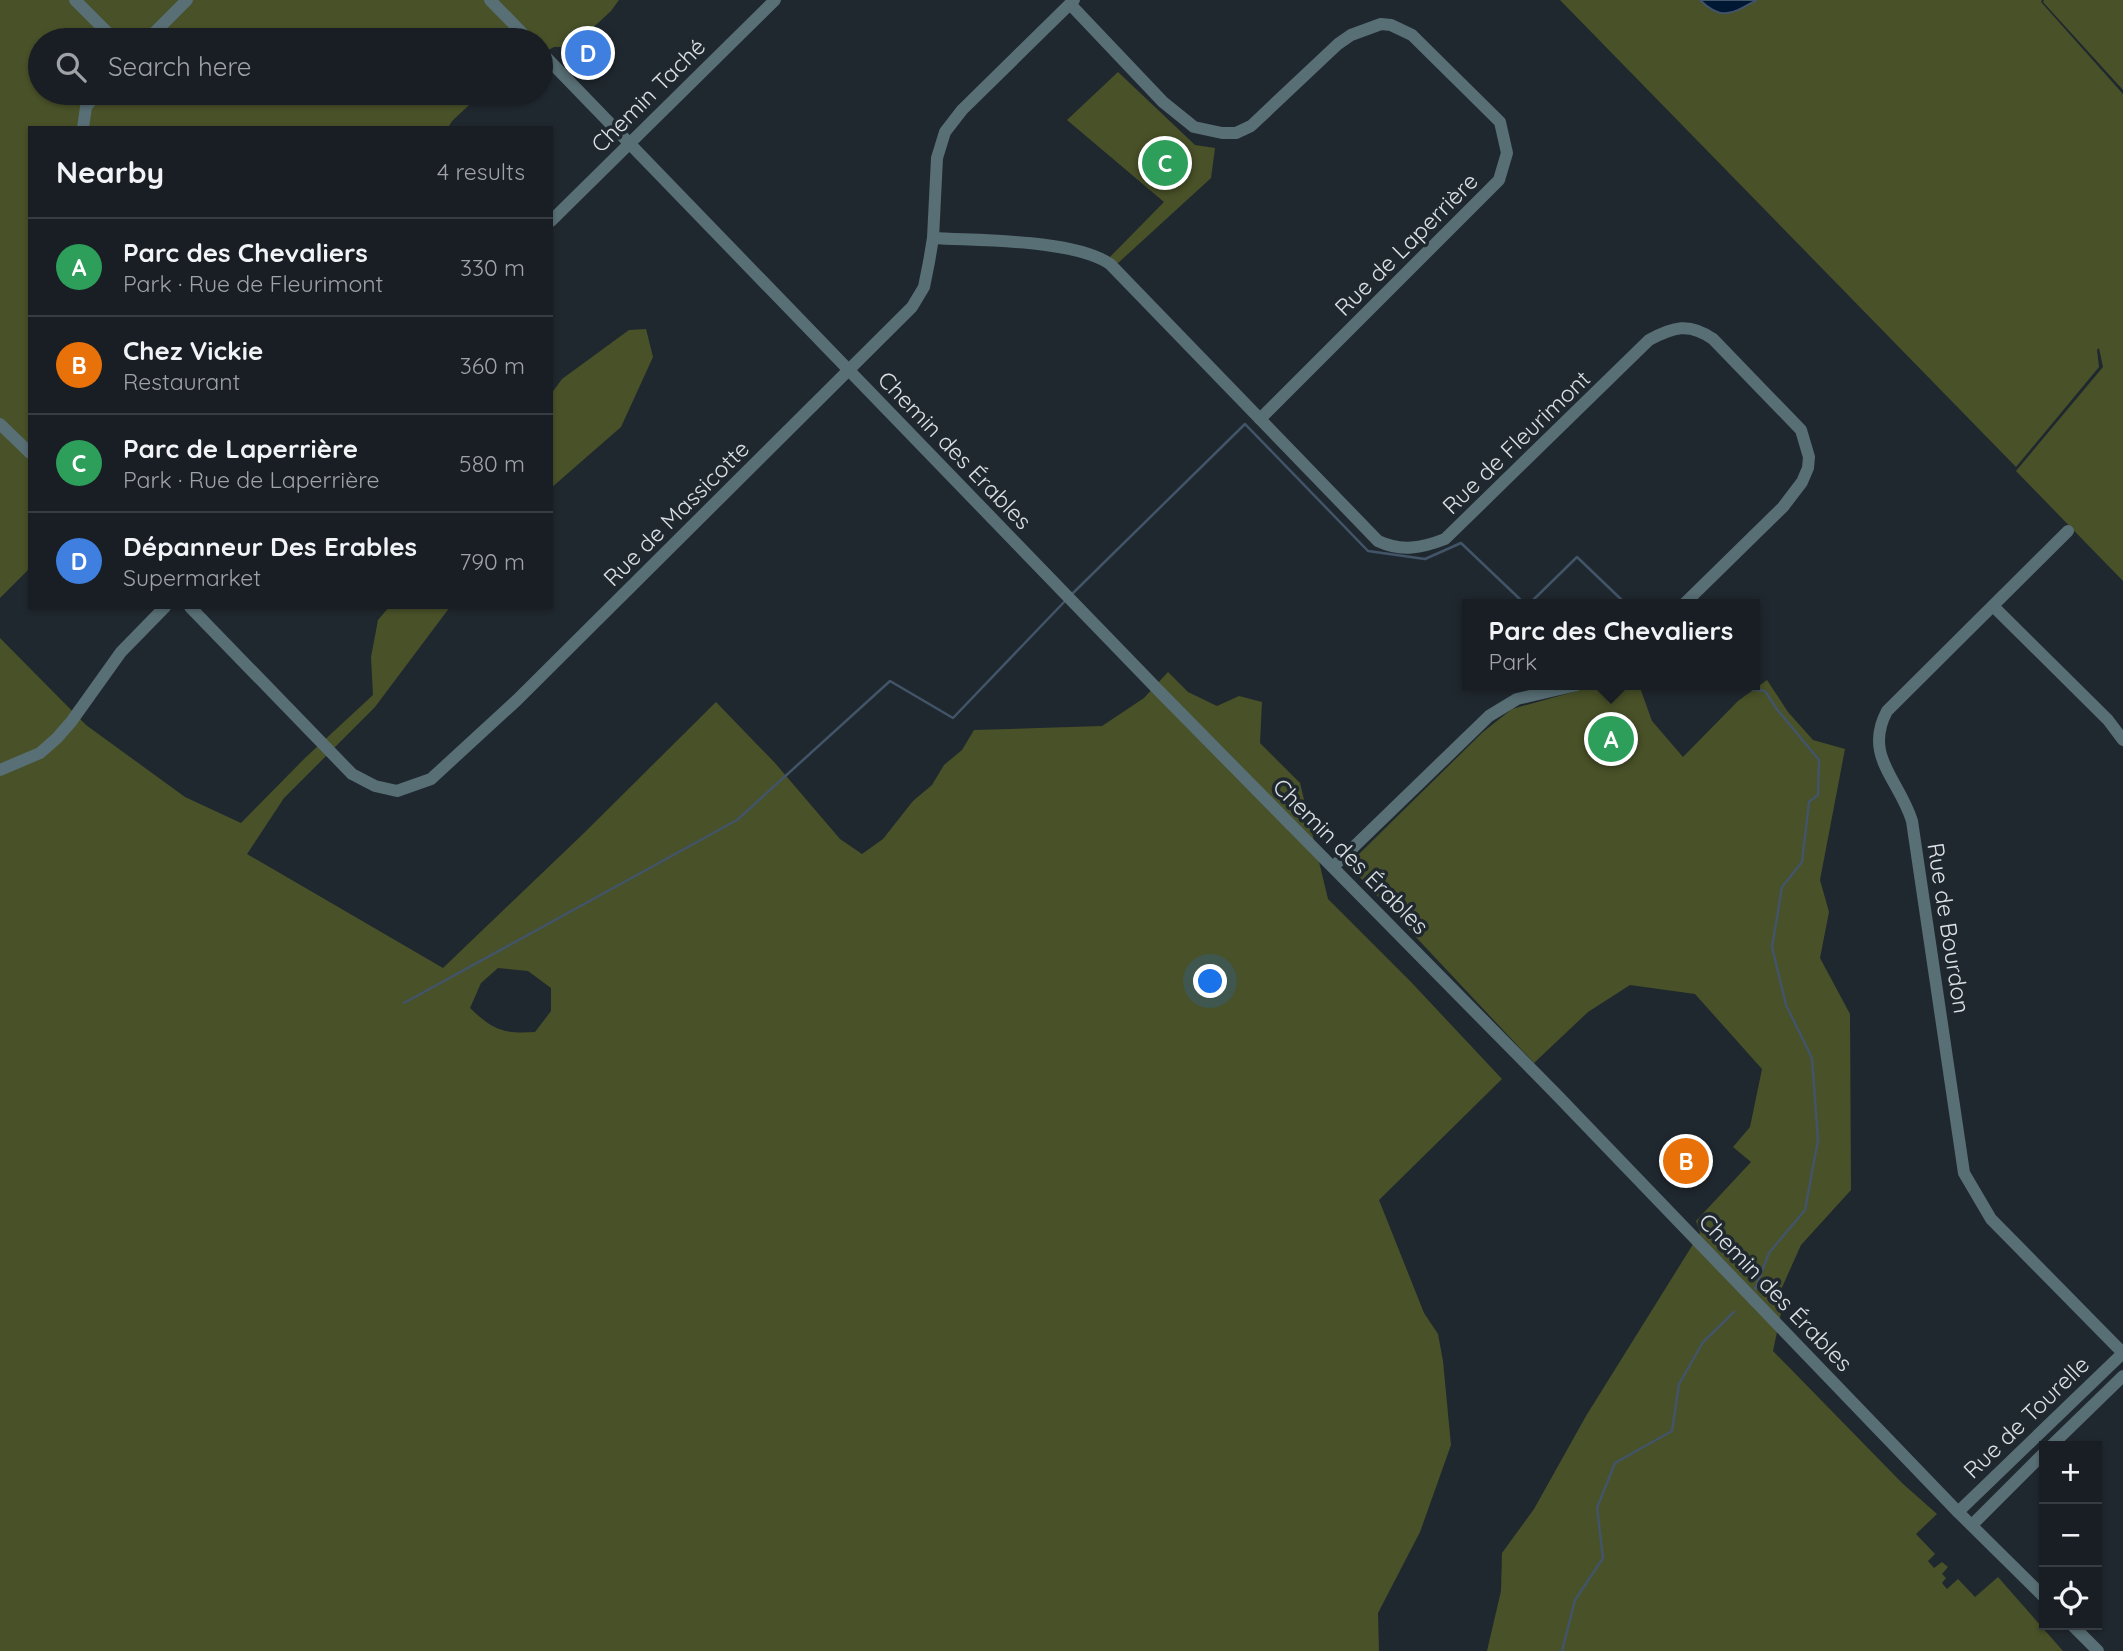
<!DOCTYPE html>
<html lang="en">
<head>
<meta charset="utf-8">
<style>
	:root { --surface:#181e23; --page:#21272b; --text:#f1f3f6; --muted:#9fa2a6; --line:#363c41; --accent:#db2777 }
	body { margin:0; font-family:Quicksand,sans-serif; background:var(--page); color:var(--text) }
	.controls { position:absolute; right:21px; bottom:21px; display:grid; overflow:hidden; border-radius:0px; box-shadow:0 2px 5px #0004 }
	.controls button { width:63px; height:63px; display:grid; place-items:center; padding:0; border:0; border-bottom:2px solid var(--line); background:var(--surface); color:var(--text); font:35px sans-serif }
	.you { position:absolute; left:1211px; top:982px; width:24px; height:24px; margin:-18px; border:5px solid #fff; border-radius:50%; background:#1a73e8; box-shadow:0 0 0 10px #1a73e833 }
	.badge { display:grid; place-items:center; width:46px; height:46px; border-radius:50%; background:var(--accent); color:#fff; font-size:23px; font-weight:700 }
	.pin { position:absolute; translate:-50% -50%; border:4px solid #fff; box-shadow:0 2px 7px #0006 }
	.popup { position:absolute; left:1462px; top:599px; width:298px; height:91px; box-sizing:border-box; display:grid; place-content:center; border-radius:0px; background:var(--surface); filter:drop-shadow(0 2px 5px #0005); font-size:23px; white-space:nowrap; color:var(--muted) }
	.popup b { font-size:26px; color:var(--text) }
	.popup::after { content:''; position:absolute; left:50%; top:100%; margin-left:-14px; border:14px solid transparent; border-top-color:var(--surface) }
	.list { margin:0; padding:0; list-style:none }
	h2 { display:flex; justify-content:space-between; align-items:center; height:91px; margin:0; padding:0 28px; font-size:30px }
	h2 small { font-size:23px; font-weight:400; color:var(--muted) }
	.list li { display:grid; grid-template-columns:46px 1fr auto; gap:21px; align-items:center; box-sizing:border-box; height:98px; padding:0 28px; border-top:2px solid var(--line) }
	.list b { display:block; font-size:26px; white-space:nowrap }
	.list p { margin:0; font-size:23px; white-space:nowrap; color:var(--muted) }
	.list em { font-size:23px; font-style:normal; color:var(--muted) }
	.icon { flex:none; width:38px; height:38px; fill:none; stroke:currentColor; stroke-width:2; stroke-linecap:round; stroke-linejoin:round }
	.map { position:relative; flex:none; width:2123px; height:1651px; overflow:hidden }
	.search { position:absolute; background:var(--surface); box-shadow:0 2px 5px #0004; left:28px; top:28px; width:525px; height:77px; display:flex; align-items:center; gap:18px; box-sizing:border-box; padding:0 24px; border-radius:38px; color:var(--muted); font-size:26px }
	.panel { position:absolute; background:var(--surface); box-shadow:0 2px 5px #0004; left:28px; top:126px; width:525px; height:483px; border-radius:0px }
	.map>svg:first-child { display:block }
</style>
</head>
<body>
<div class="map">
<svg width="2123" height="1651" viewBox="0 0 2123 1651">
	<rect width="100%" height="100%" fill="#20282f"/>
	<g fill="#495128" fill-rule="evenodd">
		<polygon points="0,0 619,0 611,11 572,47 554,47 541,54 541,40 40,40 40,93 482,93 452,121 448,128 30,128 30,568 0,598"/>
		<polygon points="1560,0 2042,0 2041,2 2123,94 2123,581 2016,471 2103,367 2099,348 2097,350 2099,367 2016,467"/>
		<polygon points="2044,0 2123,0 2123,90 2043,2"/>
		<polygon points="1118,72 1195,145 1215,148 1211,178 1117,264 1110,257 1164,202 1067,120"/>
		<polygon points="646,329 653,357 621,427 551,488 551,394 562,379 629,330"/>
		<path d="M389 607H450L375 707 284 798 247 854 443 968 583 834 716 702 775 763 840 839 862 854 883 839 913 801 932 785 944 765 962 750 974 730 1102 726 1144 698 1168 672 1188 692 1217 706 1239 696 1262 702 1260 743 1300 783 1328 899 1411 982 1502 1079 1379 1200 1424 1313 1438 1334 1443 1361 1451 1445 1420 1532 1378 1613 1379 1651H0V638L86 725 185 797 241 823 305 758 373 695 371 657 378 620ZM498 968 528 971 551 988V1011L535 1032C503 1034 493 1030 470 1008L481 983Z"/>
		<polygon points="1767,680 1788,712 1813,740 1845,749 1820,880 1829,912 1820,958 1850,1014 1851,1190 1801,1245 1779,1294 1781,1313 1773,1351 1902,1483 1937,1514 1916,1534 1935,1554 1928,1561 1934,1568 1942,1562 1948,1567 1942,1574 1946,1578 1942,1583 1947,1589 1958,1579 1975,1597 1998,1577 2063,1651 1487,1651 1501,1591 1502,1553 1534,1509 1586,1416 1700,1233 1696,1221 1751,1162 1733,1147 1750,1127 1762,1069 1695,994 1630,985 1588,1012 1534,1063 1353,870 1359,854 1483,732 1512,709 1598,685 1639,685 1652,721 1683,757 1738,701"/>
	</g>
	<path fill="#001833" stroke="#425468" stroke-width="2" d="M1700 0H1757C1733 13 1722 22 1700 0Z"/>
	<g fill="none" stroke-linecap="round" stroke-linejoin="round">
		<g stroke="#425468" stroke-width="2.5">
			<polyline points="1071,595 1245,424 1368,551 1425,559 1461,543 1525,604"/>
			<polyline points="1529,604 1577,557 1626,604"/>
			<polyline points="1724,685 1765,691 1776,708 1819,760 1818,795 1809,802 1802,862 1782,887 1772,947 1786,1005 1812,1058 1818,1140 1805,1210 1769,1253 1755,1289"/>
			<polyline points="404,1003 737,820 890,681 953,718 1066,600"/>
			<polyline points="1562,1651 1575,1600 1603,1558 1597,1508 1615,1463 1672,1431 1679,1384 1703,1342 1734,1312"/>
		</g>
		<g stroke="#586f75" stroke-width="12">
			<polyline points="75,0 115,40"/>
			<polyline points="490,0 529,40"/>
			<polyline points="1070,4 1163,102 1194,127 1222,133 1236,133 1251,126 1338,44 1351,35 1381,24 1391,25 1412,35 1500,122 1507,153 1499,180 1260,419"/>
			<polyline points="147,40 187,0"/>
			<polyline points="541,52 1163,695 1555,1093 1958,1512 2044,1597"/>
			<polyline points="83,128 86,107 97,93"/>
			<polyline points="551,221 775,0"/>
			<path d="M933 238C980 241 1073 239 1110 264L1378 541C1401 552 1422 548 1445 539L1649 340C1673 327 1689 322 1713 339L1801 430 1809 457 1808 468 1802 482 1783 507 1684 604"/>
			<polyline points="0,424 30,453"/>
			<path d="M2068 531 1887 711C1863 756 1899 779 1912 821L1964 1173 1991 1219 2123 1353"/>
			<polyline points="1993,606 2108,720 2123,740"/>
			<polyline points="190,607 352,774 375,786 397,791 431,779 517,700 912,307 924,287 929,262 933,238 937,158 945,132 962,110 1074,0"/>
			<polyline points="0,770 40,753 57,738 71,722 121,652 165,607"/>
			<polyline points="1333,867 1489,716 1517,699 1577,685"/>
			<polyline points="2051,1446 2123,1376"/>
			<polyline points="1958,1512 2123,1353"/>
			<polyline points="1972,1525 2044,1453"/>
			<polyline points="2072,1625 2098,1651"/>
		</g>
	</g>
	<g text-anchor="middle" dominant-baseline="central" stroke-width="7" stroke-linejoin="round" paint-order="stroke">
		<g font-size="23" fill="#dbe0e4" stroke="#20282f">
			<text transform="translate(648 95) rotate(-45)">Chemin Taché</text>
			<text transform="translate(1406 244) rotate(-45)">Rue de Laperrière</text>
			<text transform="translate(1516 442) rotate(-44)">Rue de Fleurimont</text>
			<text transform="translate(955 450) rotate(46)">Chemin des Érables</text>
			<text transform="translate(676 513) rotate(-45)">Rue de Massicotte</text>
			<text transform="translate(1351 856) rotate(45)">Chemin des Érables</text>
			<text transform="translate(1949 928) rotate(81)">Rue de Bourdon</text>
			<text transform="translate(1776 1292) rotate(46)">Chemin des Érables</text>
			<text transform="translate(2026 1417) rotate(-44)">Rue de Tourelle</text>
		</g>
	</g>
</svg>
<div class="controls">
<button>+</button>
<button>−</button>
<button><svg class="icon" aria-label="locate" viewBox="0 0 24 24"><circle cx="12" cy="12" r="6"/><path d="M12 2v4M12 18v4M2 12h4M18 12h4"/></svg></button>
</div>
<div class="you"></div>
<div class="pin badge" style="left:1611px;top:739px;background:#2e9e5b">A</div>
<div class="popup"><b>Parc des Chevaliers</b>Park</div>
<div class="pin badge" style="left:1686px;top:1161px;background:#e8710a">B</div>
<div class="pin badge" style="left:1165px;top:163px;background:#2e9e5b">C</div>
<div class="pin badge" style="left:588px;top:53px;background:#3f7fe0">D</div>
<div class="search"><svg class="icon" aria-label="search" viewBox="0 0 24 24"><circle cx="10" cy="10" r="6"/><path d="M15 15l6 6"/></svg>Search here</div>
<section class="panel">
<h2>Nearby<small>4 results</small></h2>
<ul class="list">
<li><span class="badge" style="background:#2e9e5b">A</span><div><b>Parc des Chevaliers</b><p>Park · Rue de Fleurimont</p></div><em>330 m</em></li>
<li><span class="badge" style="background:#e8710a">B</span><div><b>Chez Vickie</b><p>Restaurant</p></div><em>360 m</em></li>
<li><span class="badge" style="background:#2e9e5b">C</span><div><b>Parc de Laperrière</b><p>Park · Rue de Laperrière</p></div><em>580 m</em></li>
<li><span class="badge" style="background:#3f7fe0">D</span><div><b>Dépanneur Des Erables</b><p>Supermarket</p></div><em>790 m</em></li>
</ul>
</section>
</div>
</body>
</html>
